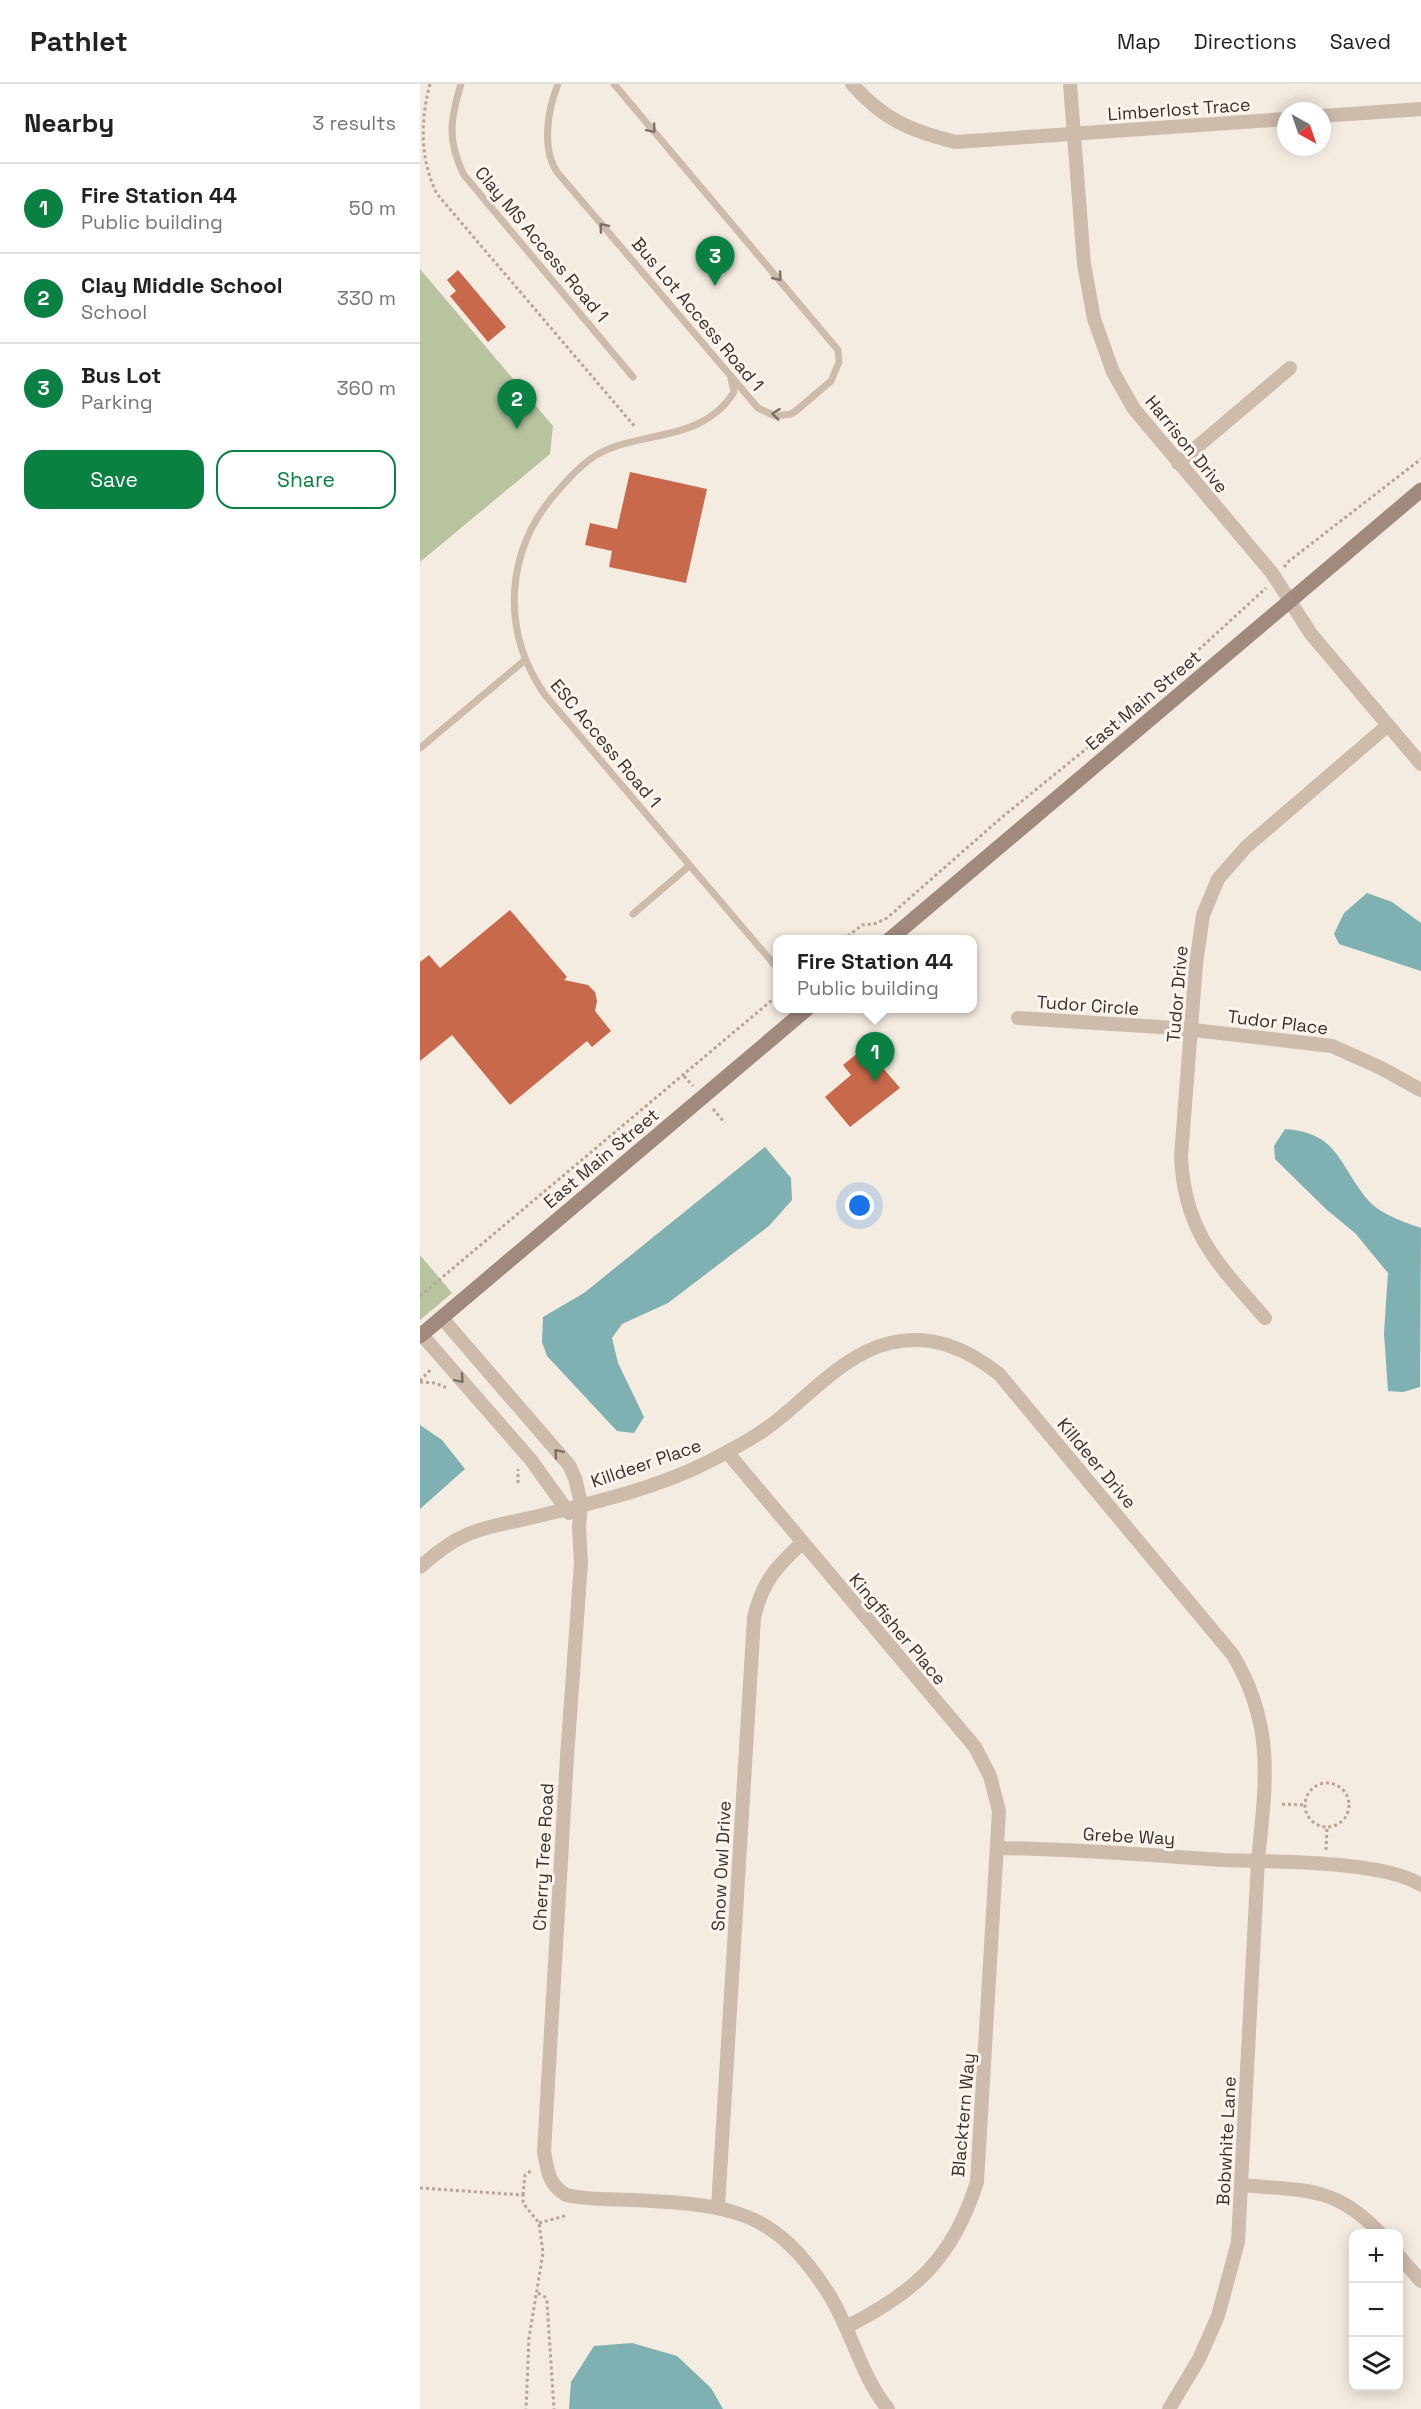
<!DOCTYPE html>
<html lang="en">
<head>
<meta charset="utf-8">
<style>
	:root { --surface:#fff; --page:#f6f6f6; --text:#202124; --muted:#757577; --line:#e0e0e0; --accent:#0b8043 }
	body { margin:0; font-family:"Space Grotesk",sans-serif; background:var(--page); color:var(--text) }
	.controls { position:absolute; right:18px; bottom:18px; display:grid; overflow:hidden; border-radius:12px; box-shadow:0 3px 15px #0003 }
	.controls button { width:54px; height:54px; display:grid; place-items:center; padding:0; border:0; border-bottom:2px solid var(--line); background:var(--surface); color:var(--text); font:30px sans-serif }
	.compass { position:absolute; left:857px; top:18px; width:54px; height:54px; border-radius:50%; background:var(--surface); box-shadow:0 3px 15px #0003; rotate:140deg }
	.you { position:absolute; left:440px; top:1122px; width:21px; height:21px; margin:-15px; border:4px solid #fff; border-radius:50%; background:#1a73e8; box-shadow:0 0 0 9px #1a73e833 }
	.badge { display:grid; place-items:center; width:39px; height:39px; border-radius:50%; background:var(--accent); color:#fff; font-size:20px; font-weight:700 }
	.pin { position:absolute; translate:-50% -50px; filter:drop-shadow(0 2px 3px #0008) }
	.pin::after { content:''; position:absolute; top:32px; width:21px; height:18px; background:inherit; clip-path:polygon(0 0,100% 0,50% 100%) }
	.popup { position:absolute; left:353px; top:851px; width:204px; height:78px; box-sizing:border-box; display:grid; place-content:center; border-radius:12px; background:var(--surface); filter:drop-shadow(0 2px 4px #0005); font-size:20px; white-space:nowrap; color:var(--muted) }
	.popup b { font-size:22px; color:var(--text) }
	.popup::after { content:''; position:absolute; left:50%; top:100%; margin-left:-12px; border:12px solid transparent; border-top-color:var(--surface) }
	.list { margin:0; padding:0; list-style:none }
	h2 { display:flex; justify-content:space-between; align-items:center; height:78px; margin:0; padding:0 24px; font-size:26px }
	h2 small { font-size:20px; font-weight:400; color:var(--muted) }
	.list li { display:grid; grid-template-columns:39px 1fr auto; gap:18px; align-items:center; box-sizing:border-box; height:90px; padding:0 24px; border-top:2px solid var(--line) }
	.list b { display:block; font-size:22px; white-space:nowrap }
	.list p { margin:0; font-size:20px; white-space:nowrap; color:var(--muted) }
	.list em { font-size:20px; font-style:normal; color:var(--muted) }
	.actions { display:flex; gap:12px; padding:18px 24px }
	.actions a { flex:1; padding:14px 0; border:2px solid var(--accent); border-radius:18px; text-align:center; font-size:21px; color:var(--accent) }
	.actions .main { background:var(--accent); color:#fff }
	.icon { flex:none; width:33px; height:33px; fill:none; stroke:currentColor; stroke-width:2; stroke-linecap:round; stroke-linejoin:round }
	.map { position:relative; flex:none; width:1001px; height:2325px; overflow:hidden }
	header { display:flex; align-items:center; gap:36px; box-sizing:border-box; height:84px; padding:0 30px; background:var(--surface); border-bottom:2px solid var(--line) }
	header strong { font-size:28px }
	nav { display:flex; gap:33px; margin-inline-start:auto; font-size:21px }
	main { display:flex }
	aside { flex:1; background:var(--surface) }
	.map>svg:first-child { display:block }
</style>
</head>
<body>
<header>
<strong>Pathlet</strong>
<nav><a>Map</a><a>Directions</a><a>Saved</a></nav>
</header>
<main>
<aside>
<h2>Nearby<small>3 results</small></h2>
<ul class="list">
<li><span class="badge">1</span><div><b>Fire Station 44</b><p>Public building</p></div><em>50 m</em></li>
<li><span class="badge">2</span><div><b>Clay Middle School</b><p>School</p></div><em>330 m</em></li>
<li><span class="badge">3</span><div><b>Bus Lot</b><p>Parking</p></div><em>360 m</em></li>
</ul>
<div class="actions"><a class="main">Save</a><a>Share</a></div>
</aside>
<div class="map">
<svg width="1001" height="2325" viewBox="0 0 1001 2325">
	<rect width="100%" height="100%" fill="#f4ebe1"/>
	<g fill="#b8c4a0">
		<polygon points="0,185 133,342 130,370 0,478"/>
		<polygon points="0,1171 32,1209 0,1236"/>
	</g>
	<g fill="#7fb0b2">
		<polygon points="947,809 972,818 1001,839 1001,887 919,860 914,850 924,829"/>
		<path d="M865 1045C919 1049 918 1080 948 1116 960 1130 984 1138 1001 1144L1000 1303 983 1308 968 1307 964 1249 968 1189 935 1149 907 1126 855 1075 854 1062Z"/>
		<polygon points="345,1063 371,1094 372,1116 349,1142 248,1219 202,1240 192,1254 198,1279 224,1333 214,1349 197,1347 127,1272 122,1258 123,1233 164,1209"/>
		<polygon points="0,1341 22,1356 45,1385 0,1425"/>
		<polygon points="212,2259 257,2272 291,2304 303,2325 149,2325 151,2298 174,2262"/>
	</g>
	<g fill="#c8694b">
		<polygon points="38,186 86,243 68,258 30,212 36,207 27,196"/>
		<polygon points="210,388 287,405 266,499 189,483 192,467 165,461 170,439 197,445"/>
		<polygon points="90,826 147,893 144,896 168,901 175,908 177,917 175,927 191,947 172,963 167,957 90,1021 32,951 0,977 0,878 9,871 20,884"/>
		<polygon points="445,963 480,1004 430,1043 405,1013 431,991 423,981"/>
	</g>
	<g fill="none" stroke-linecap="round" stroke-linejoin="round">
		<g stroke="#b9a596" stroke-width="3" stroke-dasharray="3 3" stroke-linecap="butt">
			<path d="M10 0C0 37 0 76 17 110L216 344"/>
			<polyline points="864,483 869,477 1001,375"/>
			<polyline points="423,856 442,841 454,840 467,834 581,734 703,635 846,504"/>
			<polyline points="264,992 273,1002"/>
			<polyline points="293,1025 305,1039"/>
			<polyline points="0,1212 358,911"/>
			<polyline points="0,1297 11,1285"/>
			<polyline points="0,1298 15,1299 27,1304"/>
			<polyline points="98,1399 98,1385"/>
			<circle cx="907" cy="1721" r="22"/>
			<polyline points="862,1720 885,1721"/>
			<polyline points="906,1766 907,1744"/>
			<polyline points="0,2104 103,2111 103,2119 119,2139 123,2169 109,2254 106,2325"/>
			<polyline points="103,2111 105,2091 112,2086"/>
			<polyline points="119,2139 148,2131"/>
			<polyline points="118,2209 125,2213 127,2218 134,2325"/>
		</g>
		<g stroke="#cdbbac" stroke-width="7">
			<path d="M41 0C30 36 27 57 44 91L213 293"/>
			<path d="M138 0C128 25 121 64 137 88L338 324 355 332 371 330 377 326 411 297 419 278 418 266 194 0"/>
			<path d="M311 295 314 308C283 358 225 346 180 369 165 377 153 390 142 402 86 461 78 543 125 611L358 885"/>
			<polyline points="0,664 105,576"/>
			<polyline points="213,830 269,782"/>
		</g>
		<g stroke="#cdbbac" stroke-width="14">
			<path d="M432 0C463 35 490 47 536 58L866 35"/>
			<polyline points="650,0 664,180 674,235 693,288 714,325 852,489 891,550 1001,680"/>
			<polyline points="902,32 1001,25"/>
			<polyline points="758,379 870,284"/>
			<polyline points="598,934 756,944 912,962 961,984 1001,1006"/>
			<path d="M22 1234 149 1381 155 1394 161 1419 159 1443 161 1479 147 1673 124 2068C128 2087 128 2100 146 2111 168 2116 191 2115 214 2116 310 2121 355 2124 410 2212 432 2248 441 2292 468 2325"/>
			<path d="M845 1234C798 1180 764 1148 761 1072L776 880 783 831 798 795 826 763 967 642"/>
			<polyline points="2,1251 111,1376 149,1429"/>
			<path d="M307 1368 555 1663 570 1692 579 1727 557 2098C533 2174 496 2208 426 2243"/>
			<path d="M0 1483C43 1444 62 1445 114 1433 172 1419 235 1405 288 1378 308 1368 329 1357 347 1344 386 1316 422 1270 470 1259 512 1249 547 1265 579 1290L813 1571C855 1642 846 1698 838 1776L818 2158 798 2232 779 2275 749 2325"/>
			<path d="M578 1764C653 1765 728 1771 803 1776 851 1778 963 1776 1001 1801"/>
			<path d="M822 2101C884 2107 915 2101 961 2150"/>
			<path d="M298 2123 334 1534C342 1498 356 1483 382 1459"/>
			<polyline points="978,2171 1001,2197"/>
		</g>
		<g stroke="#a18a7d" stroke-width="15">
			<polyline points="469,856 1001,406"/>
			<polyline points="0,1252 388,924"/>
		</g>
	</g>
	<defs><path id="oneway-chevron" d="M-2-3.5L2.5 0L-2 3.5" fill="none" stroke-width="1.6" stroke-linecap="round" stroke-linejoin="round" transform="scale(1.5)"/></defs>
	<g stroke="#7d6f65">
		<use href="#oneway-chevron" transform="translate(232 45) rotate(50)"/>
		<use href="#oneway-chevron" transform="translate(183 143) rotate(-130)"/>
		<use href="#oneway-chevron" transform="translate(358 193) rotate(50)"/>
		<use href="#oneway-chevron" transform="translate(356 330) rotate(-173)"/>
		<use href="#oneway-chevron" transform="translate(40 1295) rotate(49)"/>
		<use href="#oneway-chevron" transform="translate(138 1369) rotate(-131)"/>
	</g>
	<g text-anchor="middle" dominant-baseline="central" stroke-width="6" stroke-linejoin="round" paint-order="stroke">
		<g font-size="18" fill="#3b302b" stroke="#fbf5ee">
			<text transform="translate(759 25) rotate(-4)">Limberlost Trace</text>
			<text transform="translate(122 160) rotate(50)">Clay MS Access Road 1</text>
			<text transform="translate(278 230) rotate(50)">Bus Lot Access Road 1</text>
			<text transform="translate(767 360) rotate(51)">Harrison Drive</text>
			<text transform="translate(723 616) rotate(-40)">East Main Street</text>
			<text transform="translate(186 659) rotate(50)">ESC Access Road 1</text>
			<text transform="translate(757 910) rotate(-85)">Tudor Drive</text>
			<text transform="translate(668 921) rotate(4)">Tudor Circle</text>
			<text transform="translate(858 938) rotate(7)">Tudor Place</text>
			<text transform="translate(181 1074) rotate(-40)">East Main Street</text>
			<text transform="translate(226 1379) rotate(-19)">Killdeer Place</text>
			<text transform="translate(677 1379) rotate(50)">Killdeer Drive</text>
			<text transform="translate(478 1545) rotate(50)">Kingfisher Place</text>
			<text transform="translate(709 1752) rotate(3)">Grebe Way</text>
			<text transform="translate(123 1773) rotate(-87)">Cherry Tree Road</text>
			<text transform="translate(301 1782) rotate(-87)">Snow Owl Drive</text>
			<text transform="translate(543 2031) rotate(-85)">Blacktern Way</text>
			<text transform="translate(806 2057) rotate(-87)">Bobwhite Lane</text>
		</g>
	</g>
</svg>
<div class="controls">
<button>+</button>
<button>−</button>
<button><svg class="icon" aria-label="layers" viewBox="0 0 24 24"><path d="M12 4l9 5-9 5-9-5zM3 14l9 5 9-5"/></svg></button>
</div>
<svg class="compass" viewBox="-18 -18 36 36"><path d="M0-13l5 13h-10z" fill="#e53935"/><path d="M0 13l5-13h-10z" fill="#757577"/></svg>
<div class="you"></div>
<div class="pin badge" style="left:455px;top:998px">1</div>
<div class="popup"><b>Fire Station 44</b>Public building</div>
<div class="pin badge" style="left:97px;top:345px">2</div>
<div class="pin badge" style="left:295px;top:202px">3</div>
</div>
</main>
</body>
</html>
